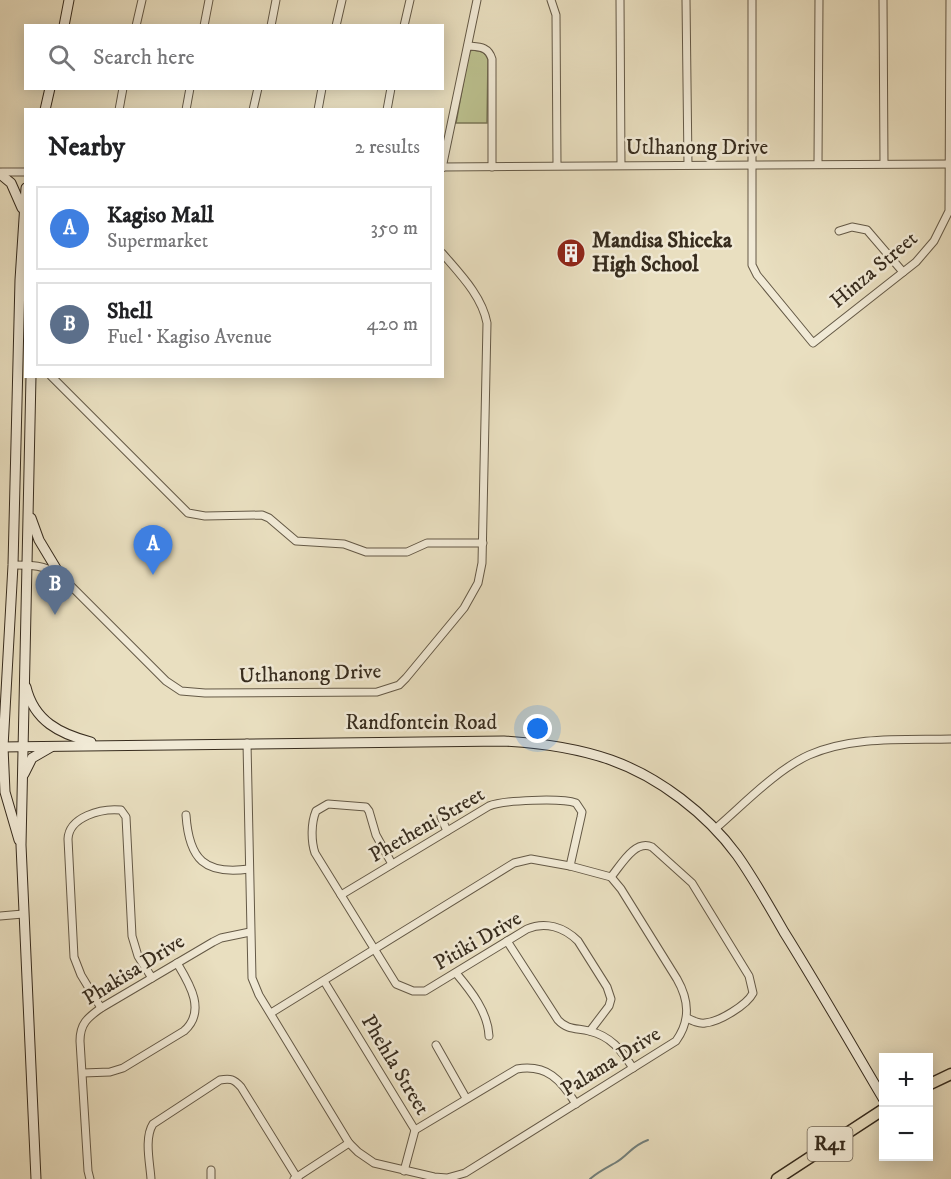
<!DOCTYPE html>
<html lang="en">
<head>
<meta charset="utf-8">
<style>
	:root { --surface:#fff; --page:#f6f6f6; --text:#202124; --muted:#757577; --line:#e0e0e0; --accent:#8f2418 }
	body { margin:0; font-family:"IM FELL DW Pica",serif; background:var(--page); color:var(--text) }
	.controls { position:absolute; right:18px; bottom:18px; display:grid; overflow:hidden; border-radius:0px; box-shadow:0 3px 15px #0003 }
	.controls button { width:54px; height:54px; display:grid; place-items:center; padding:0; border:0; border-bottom:2px solid var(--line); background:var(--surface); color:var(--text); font:30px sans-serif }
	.you { position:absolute; left:538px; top:729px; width:21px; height:21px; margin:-15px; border:4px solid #fff; border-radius:50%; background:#1a73e8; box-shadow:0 0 0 9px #1a73e833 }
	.badge { display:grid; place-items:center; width:39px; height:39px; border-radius:50%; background:var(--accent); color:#fff; font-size:20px; font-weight:700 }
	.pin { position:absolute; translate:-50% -50px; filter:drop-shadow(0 2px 3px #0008) }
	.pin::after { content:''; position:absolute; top:32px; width:21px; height:18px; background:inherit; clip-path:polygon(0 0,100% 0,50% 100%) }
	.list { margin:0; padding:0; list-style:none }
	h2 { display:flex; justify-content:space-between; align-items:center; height:78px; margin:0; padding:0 24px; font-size:26px }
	h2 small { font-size:20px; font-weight:400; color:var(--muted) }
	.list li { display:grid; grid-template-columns:39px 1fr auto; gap:18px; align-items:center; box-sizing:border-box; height:84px; margin:0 12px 12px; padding:0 12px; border:2px solid var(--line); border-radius:0px }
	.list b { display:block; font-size:22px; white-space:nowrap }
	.list p { margin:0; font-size:20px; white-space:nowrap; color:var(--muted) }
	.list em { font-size:20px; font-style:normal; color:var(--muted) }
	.icon { flex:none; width:33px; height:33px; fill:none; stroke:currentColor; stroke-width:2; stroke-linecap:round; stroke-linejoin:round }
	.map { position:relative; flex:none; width:951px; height:1179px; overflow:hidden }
	.search { position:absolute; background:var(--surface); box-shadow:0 3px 15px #0003; left:24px; top:24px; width:420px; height:66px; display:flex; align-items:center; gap:15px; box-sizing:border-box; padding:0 21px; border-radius:0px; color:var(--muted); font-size:22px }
	.panel { position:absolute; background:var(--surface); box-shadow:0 3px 15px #0003; left:24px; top:108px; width:420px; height:270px; border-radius:0px }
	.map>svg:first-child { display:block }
</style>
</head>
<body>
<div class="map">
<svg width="951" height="1179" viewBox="0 0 951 1179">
	<rect width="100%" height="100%" fill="#e9dfc0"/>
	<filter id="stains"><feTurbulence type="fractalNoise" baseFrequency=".00333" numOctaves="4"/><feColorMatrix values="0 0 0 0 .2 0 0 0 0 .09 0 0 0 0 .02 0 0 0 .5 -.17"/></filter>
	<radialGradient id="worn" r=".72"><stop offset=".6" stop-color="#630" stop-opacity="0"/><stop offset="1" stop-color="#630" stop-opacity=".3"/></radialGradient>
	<path fill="#bbc08e" stroke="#797656" stroke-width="1.5" d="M473 50C481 51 485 51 488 60L487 123H456L469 51Z"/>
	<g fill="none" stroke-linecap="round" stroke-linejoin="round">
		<path stroke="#73817d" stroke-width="2" d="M590 1179C598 1172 606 1168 615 1163 629 1155 631 1146 648 1140"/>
		<g stroke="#645946" stroke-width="9">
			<g id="street">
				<polyline points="551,0 556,15 557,165"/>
				<polyline points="620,0 621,165"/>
				<polyline points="686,0 688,165"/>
				<polyline points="752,0 752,265 757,275 813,343 916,262 934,241 949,211 950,0"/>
				<polyline points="883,0 884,163"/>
				<polyline points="136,26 142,0"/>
				<polyline points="204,26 209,0"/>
				<polyline points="271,26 276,0"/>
				<polyline points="336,26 342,0"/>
				<polyline points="404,26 410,0"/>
				<path d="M468 46C479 47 488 46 492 59V167"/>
				<polyline points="119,110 123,88"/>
				<polyline points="186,110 190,88"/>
				<polyline points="253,110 258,88"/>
				<polyline points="318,110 322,88"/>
				<polyline points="387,110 391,88"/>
				<polyline points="818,163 819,0"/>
				<polyline points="442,167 951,164"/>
				<polyline points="442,168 477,0"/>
				<polyline points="0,172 26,172"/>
				<polyline points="839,231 852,227 867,230 903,272"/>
				<polyline points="51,376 188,513 205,516 262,515 269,518 296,541 344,544 366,552 407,552 427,543 483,543"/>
				<path d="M13 565C33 565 43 565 60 575L166 681 181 691 205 693 377 692 399 685 406 678 464 608 478 583 482 563 487 323C482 296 460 274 442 253"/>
				<path d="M247 743 252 978 259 995 349 1143 358 1152 374 1163 434 1177 447 1178 465 1173 676 1041C691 1020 689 1000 677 979L621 889 611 877 570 866 531 859 514 863 271 1013"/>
				<path d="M186 815C189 860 205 875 249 869"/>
				<polyline points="441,817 447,831"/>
				<path d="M715 829C743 805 776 770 809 755 853 736 904 740 951 739"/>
				<path d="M392 864 376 835 369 811 366 807 328 804 316 811C311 823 311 841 315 853L396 984 413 991H425L527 929C545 921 564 927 578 941L607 987 611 999 609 1006 590 1031"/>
				<path d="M611 877C621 865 635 839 652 847L692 883 749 976 753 993C747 1005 719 1022 705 1023 699 1024 693 1021 687 1018"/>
				<path d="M341 895 489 806C503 800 562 798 576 803L582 812 581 817 570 866"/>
				<polyline points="0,916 23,914"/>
				<path d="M507 941 558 1020C567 1030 577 1028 589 1031 611 1036 621 1050 633 1068"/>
				<path d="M456 973C471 991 488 1012 489 1036"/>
				<polyline points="324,981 415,1130 404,1171"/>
				<path d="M101 1008 81 975 74 957 68 839C69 817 101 808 121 810L126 817 132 936 138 956 152 978"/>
				<polyline points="436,1045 466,1098"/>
				<path d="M83 1073 110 1072 123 1068 184 1031C207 1011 189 983 177 963"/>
				<path d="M415 1130 517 1069C547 1064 561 1080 576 1104"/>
				<polyline points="211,1170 211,1179"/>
				<path d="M90 1179 88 1171 80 1041C80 1024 87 1018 101 1008L213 942 221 938 250 932"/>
				<path d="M151 1179C150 1163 144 1138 153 1124L220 1080C230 1078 234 1079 241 1087L298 1179"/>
				<polyline points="294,1179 349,1143"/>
			</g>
		</g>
		<g stroke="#372c1e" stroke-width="11">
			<g id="secondary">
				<polyline points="64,26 69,0"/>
				<polyline points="45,110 50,88"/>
				<polyline points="0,174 11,183 22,208"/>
				<polyline points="31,376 21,845 36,1179"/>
				<polyline points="31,518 39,540 60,575"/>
				<path d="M26 687C34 721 60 734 91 742"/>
				<path d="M0 747 504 741C540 743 577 748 611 760 659 777 707 814 737 855 754 879 769 906 784 932 819 988 851 1044 884 1100"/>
				<polyline points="24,774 32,758 51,747"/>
				<polyline points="19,840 5,792 3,747 13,565 20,280 26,188"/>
			</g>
		</g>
		<g stroke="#372c1e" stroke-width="13">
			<g id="primary">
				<polyline points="928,1085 951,1074"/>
				<polyline points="777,1179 884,1109"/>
			</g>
		</g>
		<use href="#street" stroke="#f1ead6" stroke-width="7"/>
		<use href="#secondary" stroke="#f1ead6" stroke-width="9"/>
		<use href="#primary" stroke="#e9dfc0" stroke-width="10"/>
	</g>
	<defs>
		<g id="building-disc" transform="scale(1.5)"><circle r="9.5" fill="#8f2418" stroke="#f1ead6"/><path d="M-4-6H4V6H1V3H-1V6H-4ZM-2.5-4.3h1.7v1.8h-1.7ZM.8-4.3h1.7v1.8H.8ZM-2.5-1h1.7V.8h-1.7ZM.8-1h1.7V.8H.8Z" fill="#fff"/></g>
	</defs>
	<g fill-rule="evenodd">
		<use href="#building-disc" x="571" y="253"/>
	</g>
	<g text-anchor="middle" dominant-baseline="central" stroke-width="5" stroke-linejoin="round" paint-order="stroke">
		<rect fill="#f1ead6" stroke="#6f6555" stroke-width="1.5" x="807.5" y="1127" width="45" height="34" rx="4.5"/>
		<g font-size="20" font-weight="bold" fill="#372c1e">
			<text x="830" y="1144">R41</text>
		</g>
		<g font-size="21" fill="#372c1e" stroke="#f1ead6">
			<text x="697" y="148">Utlhanong Drive</text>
			<text transform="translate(874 270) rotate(-40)">Hinza Street</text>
			<text transform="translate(310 674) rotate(-2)">Utlhanong Drive</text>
			<text x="421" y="723">Randfontein Road</text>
			<text transform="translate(427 825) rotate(-30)">Phetheni Street</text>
			<text transform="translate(478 941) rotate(-30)">Pitiki Drive</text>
			<text transform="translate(134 970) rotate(-32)">Phakisa Drive</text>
			<text transform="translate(611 1062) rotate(-32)">Palama Drive</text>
			<text transform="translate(395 1065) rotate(59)">Phehla Street</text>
		</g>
		<g font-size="21" font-weight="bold" fill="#372c1e" stroke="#f1ead6" text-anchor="start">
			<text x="592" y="241">Mandisa Shiceka<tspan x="592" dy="24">High School</tspan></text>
		</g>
	</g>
	<rect width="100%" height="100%" filter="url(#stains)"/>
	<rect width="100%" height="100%" fill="url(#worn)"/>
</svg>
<div class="controls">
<button>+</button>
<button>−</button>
</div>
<div class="you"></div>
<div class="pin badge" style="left:153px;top:575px;background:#3f7fe0">A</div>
<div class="pin badge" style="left:55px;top:615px;background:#5c6f8a">B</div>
<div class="search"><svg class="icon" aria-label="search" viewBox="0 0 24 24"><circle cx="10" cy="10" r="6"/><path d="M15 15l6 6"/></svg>Search here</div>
<section class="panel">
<h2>Nearby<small>2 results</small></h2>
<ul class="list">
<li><span class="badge" style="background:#3f7fe0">A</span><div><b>Kagiso Mall</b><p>Supermarket</p></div><em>350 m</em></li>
<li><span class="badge" style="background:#5c6f8a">B</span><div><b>Shell</b><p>Fuel · Kagiso Avenue</p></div><em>420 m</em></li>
</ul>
</section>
</div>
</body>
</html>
